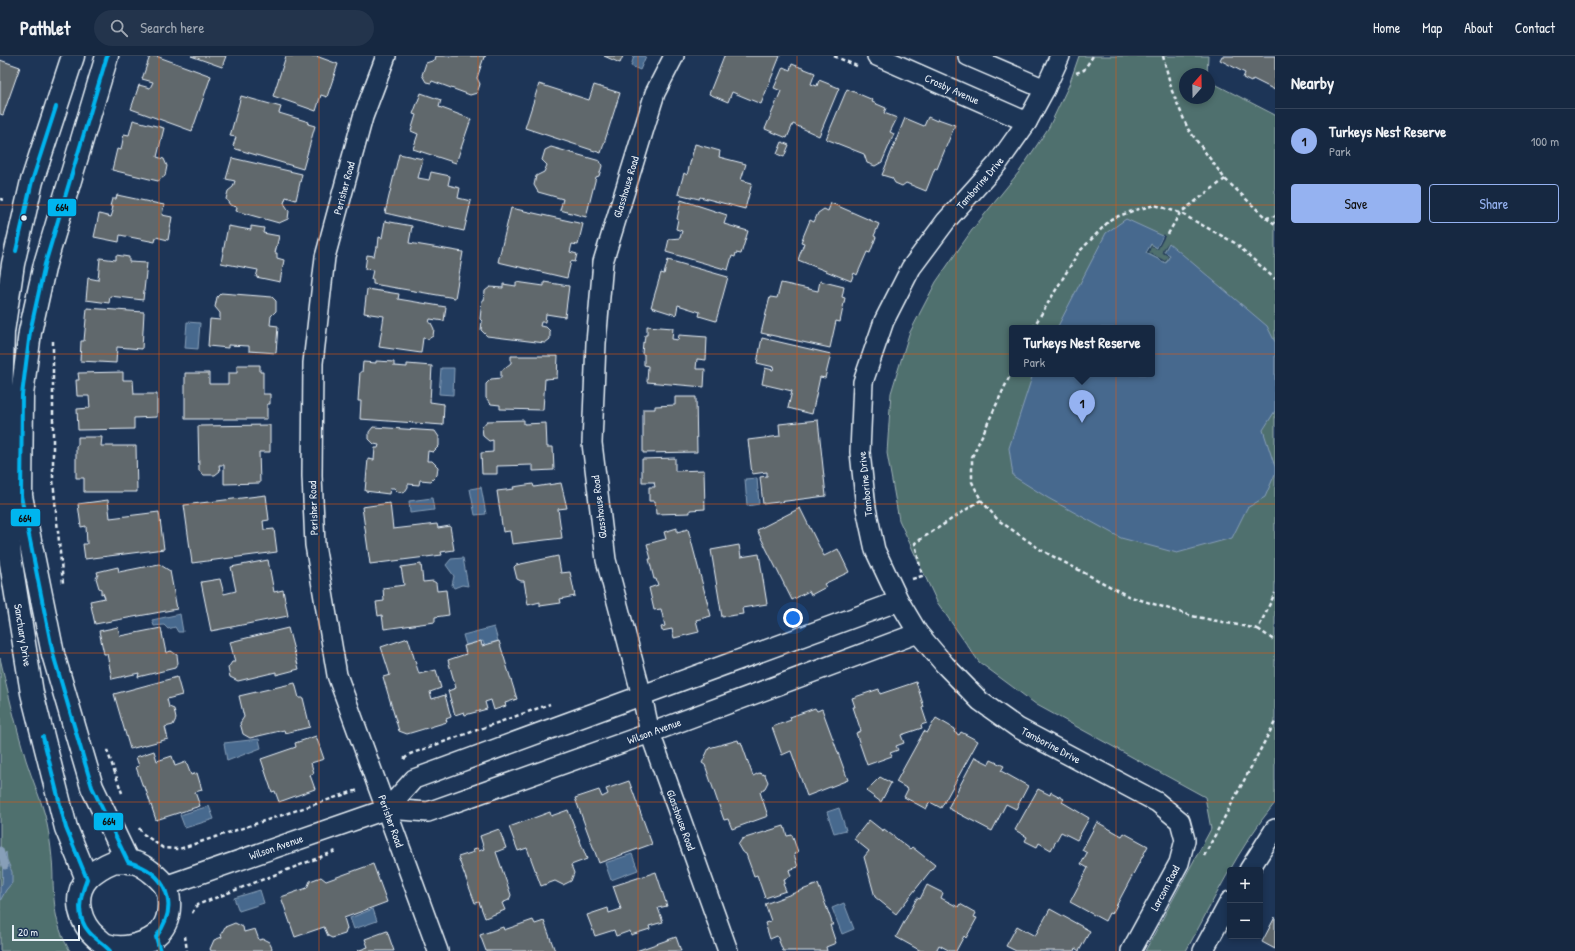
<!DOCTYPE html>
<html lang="en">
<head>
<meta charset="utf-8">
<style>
	:root { --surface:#162841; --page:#23344c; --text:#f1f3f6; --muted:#9ea6b1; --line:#35445a; --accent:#95b2f1 }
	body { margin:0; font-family:"Patrick Hand",sans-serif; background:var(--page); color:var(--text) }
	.controls { position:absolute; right:12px; bottom:12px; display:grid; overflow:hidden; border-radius:4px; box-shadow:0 2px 6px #0003 }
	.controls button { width:36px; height:36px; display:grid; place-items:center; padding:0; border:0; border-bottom:1px solid var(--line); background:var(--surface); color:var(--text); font:20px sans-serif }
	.compass { position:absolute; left:1179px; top:12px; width:36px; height:36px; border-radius:50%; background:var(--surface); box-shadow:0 2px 6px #0003; rotate:20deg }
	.scale { position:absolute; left:12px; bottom:10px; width:68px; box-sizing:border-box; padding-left:4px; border:2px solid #e8f1f8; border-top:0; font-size:11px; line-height:14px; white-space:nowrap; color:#e8f1f8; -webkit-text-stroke:3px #1d3557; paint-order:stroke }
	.you { position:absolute; left:793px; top:562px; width:14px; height:14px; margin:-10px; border:3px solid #fff; border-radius:50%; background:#1a73e8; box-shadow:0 0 0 6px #1a73e833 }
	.badge { display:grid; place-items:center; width:26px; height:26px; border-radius:50%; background:var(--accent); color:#111; font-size:13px; font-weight:700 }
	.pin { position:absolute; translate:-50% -33px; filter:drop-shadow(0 1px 2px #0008) }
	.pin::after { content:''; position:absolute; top:21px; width:14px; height:12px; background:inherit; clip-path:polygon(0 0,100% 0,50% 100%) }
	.popup { position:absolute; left:1009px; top:269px; width:146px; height:52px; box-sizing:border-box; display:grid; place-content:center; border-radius:4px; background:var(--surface); filter:drop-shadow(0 1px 3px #0005); font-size:13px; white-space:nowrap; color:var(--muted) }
	.popup b { font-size:15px; color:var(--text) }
	.popup::after { content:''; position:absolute; left:50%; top:100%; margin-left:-8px; border:8px solid transparent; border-top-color:var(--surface) }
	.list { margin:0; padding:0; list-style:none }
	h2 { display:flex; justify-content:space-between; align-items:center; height:52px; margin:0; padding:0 16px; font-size:17px }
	h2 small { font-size:13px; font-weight:400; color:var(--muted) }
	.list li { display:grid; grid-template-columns:26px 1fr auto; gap:12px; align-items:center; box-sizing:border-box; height:64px; padding:0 16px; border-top:1px solid var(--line) }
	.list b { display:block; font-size:15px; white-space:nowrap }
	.list p { margin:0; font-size:13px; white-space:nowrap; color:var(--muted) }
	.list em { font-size:13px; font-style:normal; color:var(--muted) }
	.actions { display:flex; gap:8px; padding:12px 16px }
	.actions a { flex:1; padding:9px 0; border:1px solid var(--accent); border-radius:4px; text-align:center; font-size:14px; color:var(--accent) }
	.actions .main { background:var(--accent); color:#111 }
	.icon { flex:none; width:22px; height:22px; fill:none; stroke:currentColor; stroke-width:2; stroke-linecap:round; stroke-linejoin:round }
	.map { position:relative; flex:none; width:1275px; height:895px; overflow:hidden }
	header { display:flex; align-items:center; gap:24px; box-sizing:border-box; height:56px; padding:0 20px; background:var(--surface); border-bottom:1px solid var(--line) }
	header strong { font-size:19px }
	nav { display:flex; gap:22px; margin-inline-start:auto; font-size:14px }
	.search { width:280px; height:36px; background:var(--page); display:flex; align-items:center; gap:10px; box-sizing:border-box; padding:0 14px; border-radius:22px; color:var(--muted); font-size:15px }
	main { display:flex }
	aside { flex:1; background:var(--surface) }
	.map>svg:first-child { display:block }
</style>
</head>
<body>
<header>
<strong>Pathlet</strong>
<div class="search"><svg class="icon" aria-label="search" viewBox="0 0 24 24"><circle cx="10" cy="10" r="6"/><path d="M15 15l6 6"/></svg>Search here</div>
<nav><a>Home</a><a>Map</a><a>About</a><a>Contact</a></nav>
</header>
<main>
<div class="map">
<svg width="1275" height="895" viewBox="0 0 1275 895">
	<rect width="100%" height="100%" fill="#1d3557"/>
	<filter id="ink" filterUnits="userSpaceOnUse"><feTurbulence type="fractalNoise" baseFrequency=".025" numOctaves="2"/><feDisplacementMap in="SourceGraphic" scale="8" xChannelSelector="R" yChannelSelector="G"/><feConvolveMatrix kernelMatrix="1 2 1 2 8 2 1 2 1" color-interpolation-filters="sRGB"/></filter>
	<g filter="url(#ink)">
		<g fill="#506f6e" stroke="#9cb0b3" fill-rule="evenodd">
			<path d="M1079 0H1208L1207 18H1185V42H1209V25L1275 59V747C1238 792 1214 844 1186 895H1145L1211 773 1205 741 1037 649 979 606 937 546 899 464 887 397 891 337 909 278 936 226 972 174 1019 116 1049 71 1069 29ZM1012 272H1152V318H1012Z"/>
			<path d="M0 602C8 636 16 671 26 704 32 723 40 741 45 759 50 780 53 804 53 825 54 851 56 872 70 895H0Z"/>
		</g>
		<g fill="#47698e" stroke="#879fb8">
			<polygon points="634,0 646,0 640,14 631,10"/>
			<polygon points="1126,163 1163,180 1157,192 1151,188 1146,197 1166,207 1170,199 1164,196 1169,187 1267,270 1275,286 1275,355 1263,374 1275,411 1275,418 1265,441 1247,452 1232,482 1177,497 1121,482 1048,442 1013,420 1009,392 1033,318 1152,318 1152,272 1057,272 1106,177"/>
			<polygon points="187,266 200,267 198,293 185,292"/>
			<polygon points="441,312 454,312 453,339 439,338"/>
			<polygon points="757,422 759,448 747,450 745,423"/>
			<polygon points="481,431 486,458 475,459 470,433"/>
			<polygon points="432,442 434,454 410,457 409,445"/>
			<polygon points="463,502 468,530 462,529 454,532 452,529 454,520 446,509 451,503"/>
			<polygon points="180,558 183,576 178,576 175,571 168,573 164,569 154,570 152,564"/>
			<polygon points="494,571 498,585 484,589 483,585 466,589 463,579"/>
			<polygon points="259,683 261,692 227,705 224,687"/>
			<polygon points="209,750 214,763 185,772 180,759"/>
			<polygon points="839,752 846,774 834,777 827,756"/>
			<path d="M6 796 7 804 12 816V827L6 834 0 845V830L2 828C4 814 0 812 6 796Z"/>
			<polygon points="632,798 638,814 611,824 605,807"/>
			<polygon points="260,834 264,847 239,855 234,842"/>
			<polygon points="844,847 854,873 842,878 832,852"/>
			<polygon points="373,853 377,865 354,873 350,862"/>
		</g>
		<polygon fill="#1d3557" points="1164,178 1165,180 1158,193 1156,193 1151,191 1149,196 1165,205 1168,200 1163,197 1162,195 1169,185 1163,196 1169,199 1165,206 1147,196 1151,190 1157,193"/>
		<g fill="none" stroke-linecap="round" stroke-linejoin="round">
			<polyline stroke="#879fb8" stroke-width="7" points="0,794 5,810"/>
		</g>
		<g fill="#61676c" stroke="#e8f1f8">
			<polygon points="150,0 156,0 211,20 192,75 131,53 139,29 150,32 153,26 142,23"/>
			<polygon points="191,0 226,0 222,11"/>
			<polygon points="286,0 316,0 338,8 327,41 321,39 316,55 273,40"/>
			<polygon points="436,0 486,0 484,1 477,22 480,28 477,37 470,39 432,25 431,27 426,26 422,19 426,7 435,4"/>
			<polygon points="604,0 623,0 620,7"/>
			<polygon points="724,0 780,0 761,48 732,36 728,46 709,38"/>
			<polygon points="1222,0 1275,0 1275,34 1253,23 1251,26 1243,22 1245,17 1220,4"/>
			<polygon points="0,4 20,11 3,59 0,58"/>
			<polygon points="792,8 815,17 811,28 817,30 819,24 839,32 819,80 793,68 787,82 765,73 781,35 774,32 783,11 790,14"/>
			<polygon points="539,28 589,44 594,29 620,37 601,97 525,72"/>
			<polygon points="847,33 873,44 872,46 886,52 884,57 897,62 890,76 894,78 882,106 875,110 867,107 864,98 826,83"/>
			<polygon points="421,37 441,44 439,51 471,63 456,107 413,93 418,78 411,75 416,59 413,58"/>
			<polygon points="241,40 281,51 279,57 309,66 308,68 315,70 303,113 236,93 233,90 236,81 230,80"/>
			<polygon points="928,61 937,65 938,63 955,69 937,113 935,112 926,135 906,127 902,130 895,127 892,122 882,119 905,62 924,70"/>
			<polygon points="133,64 164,72 157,101 164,103 167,110 165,120 158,125 112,114 117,93 121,94 124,78 129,79"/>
			<polygon points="782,86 789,89 784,101 777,98"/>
			<polygon points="695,88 720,95 719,101 746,108 741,124 752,127 745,153 700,141 699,143 678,138 684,117 687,119"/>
			<polygon points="551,91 600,105 602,110 599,120 596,121 586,161 560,154 563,143 538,136 534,129 536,120 544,116 547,109 542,104 545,94"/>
			<polygon points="399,98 423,103 418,122 429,124 431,116 450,120 448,129 460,132 458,142 471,145 464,175 385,157"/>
			<polygon points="232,102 302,118 296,144 286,141 284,147 289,155 288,163 279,167 236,155 237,151 230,149 226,143 228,135 233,131 235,125 226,123"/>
			<polygon points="117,139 164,149 162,159 172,161 168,184 156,181 155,186 120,179 119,186 94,181 99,158 111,161 113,155 111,155 112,150 110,150 112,143 116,143"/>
			<polygon points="681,144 727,159 724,168 748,175 741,198 736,197 735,201 732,200 728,214 666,196 669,183 680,182 682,175 676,173 678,163 677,163"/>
			<polygon points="831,147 879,168 874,180 876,181 870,197 867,196 857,219 854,217 851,225 798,204 804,187 801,186 810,164 814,166 818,157 824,153 828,155"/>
			<polygon points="511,152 583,168 578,189 572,188 570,196 577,198 575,206 571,205 567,222 498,206"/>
			<polygon points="385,165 412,170 409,187 463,196 455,242 373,228 373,223 371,223 373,214 365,213 367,199 374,200 376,191 378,191 379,181 382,182"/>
			<polygon points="228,170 251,174 251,170 264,172 263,177 279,180 275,197 277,197 277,202 284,204 280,226 256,221 258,214 221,207"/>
			<polygon points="116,199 129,201 129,206 147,207 143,244 110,240 109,247 86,244 88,222 98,224 100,202 116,204"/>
			<polygon points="668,204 728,221 716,265 699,260 700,256 678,249 676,259 651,251 661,217 664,218"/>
			<polygon points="820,225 844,231 842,241 845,242 840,266 836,265 830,292 761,277 770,241 777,242 781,227 818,235"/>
			<polygon points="516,226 544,230 544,226 569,230 565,261 546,258 545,266 541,266 540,270 546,271 550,275 550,283 545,287 487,280 481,274 482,265 480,263 482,244 484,244 485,235 490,231 503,232 503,228 516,230"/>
			<polygon points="367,233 399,238 398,243 446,251 444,265 430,263 429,267 431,267 434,273 433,280 428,283 423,282 421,297 379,291 384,260 364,257"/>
			<polygon points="221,237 272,241 276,245 276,255 271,260 270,269 278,270 276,297 249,295 249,290 228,289 228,292 208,290 210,263 220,264 220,257 215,251 217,241"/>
			<polygon points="87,252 144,256 142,293 117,291 116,307 80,305 81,285 84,285"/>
			<polygon points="647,270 673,272 672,283 678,284 679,279 707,281 706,304 697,303 696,313 705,313 704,331 647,326 648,310 644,309 644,298 642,298 643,286 644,287 645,279 647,279"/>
			<polygon points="762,282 831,298 825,322 820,321 812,358 788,352 792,335 762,328 765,312 773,314 774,311 757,307"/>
			<polygon points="511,300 558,300 557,322 545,323 543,354 500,353 500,349 491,348 486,342 486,328 491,323 501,322 501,315 511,307"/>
			<polygon points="376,305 394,306 394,310 407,311 407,308 432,310 430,346 444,348 443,369 360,363 361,345 358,345 360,316 362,316 363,306 376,307"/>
			<polygon points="237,309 260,309 260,316 263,316 263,338 270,338 270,348 267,348 267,363 185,363 185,317 209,317 209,328 228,328 228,317 237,317"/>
			<polygon points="123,316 123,324 133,324 134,338 157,338 157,361 134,362 134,373 78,374 77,353 90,352 89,340 77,340 76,324 79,324 78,317"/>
			<polygon points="675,341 696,341 697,396 643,397 643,353 655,353 655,350 675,349"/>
			<polygon points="524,364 524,368 546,367 547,391 553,391 554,414 533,415 533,409 497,410 497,418 482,418 481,397 493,396 493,384 489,385 483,380 482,371 487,365"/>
			<polygon points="818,364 826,440 763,448 760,421 767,420 767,416 752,418 748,384 780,380 779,368"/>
			<polygon points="270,369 270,396 259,396 260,427 224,428 224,409 219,409 220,415 215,419 204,419 199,415 198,370"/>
			<polygon points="373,371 435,375 439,381 439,390 433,396 428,395 427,405 432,405 438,411 437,419 431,425 420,424 419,429 408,428 408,431 404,437 398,436 394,432 390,432 389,438 365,435 368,403 374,404 375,392 378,392 379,389 374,388 369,383 369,376"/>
			<polygon points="78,381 102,381 101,390 136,390 137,436 84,436 84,422 76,422 76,390 78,389"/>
			<polygon points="675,402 675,415 704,414 705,453 690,454 690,457 656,458 655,445 649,445 649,431 655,431 654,426 642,426 642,403"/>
			<polygon points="561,427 567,452 558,453 562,482 512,488 510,475 503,476 497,435 514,433 513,431 533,428 534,431"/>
			<polygon points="266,439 269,464 263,465 264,474 274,473 277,496 192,507 184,449"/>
			<polygon points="108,444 110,462 159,456 164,493 85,503 83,488 87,488 86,470 81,471 78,448"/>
			<polygon points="390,447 393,473 437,468 438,472 450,470 454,494 441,496 442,499 370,508 362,451"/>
			<polygon points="800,452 824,500 838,493 849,516 824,528 826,531 811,539 809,535 792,544 757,474"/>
			<polygon points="677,472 677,476 688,473 711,560 696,564 699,576 674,582 672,573 662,575 661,571 665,570 661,553 654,554 649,532 658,529 656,523 654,523 649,503 651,503 647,488 666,483 664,476"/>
			<polygon points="739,489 741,501 759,498 767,548 742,552 743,558 722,561 711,494"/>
			<polygon points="558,500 561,517 570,516 575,540 560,543 561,547 540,550 540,546 528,549 524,525 521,525 517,523 514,511 516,509"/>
			<polygon points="268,504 274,536 283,534 288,560 211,575 201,526 220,523 224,538 236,535 231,511"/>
			<polygon points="159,508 170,515 177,553 95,568 90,545 105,542 103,537 101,538 101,533 99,532 96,522 98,519 97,516 118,511 119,516"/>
			<polygon points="421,508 423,526 433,525 436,527 437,535 446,534 449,559 435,561 435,566 384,573 382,559 378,560 376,546 384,545 383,532 404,529 401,511"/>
			<polygon points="118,571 120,580 161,572 166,597 171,595 177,599 178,607 175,612 138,621 139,617 112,623 107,598 104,598 99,575"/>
			<polygon points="288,572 299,613 276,619 276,616 238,625 230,621 228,612 232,606 235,606 230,586"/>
			<polygon points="408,582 419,618 436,614 441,632 430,636 432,643 445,639 451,661 446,663 447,666 407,678 399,675 383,621 390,619 381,591"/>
			<polygon points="481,585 482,590 499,585 517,643 505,647 506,650 494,654 491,644 485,646 487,653 465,659 464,656 455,659 448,635 456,632 448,604 466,598 464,590"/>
			<polygon points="177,621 182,639 167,643 169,651 174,653 176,663 173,669 165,671 168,683 130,693 114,638"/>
			<polygon points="916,626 924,651 922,652 927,667 921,669 922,672 901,679 904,687 896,690 898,694 890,697 892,700 867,709 856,677 861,675 853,651 855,651 852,642 879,633 880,638"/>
			<polygon points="295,627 299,642 303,642 310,671 285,677 284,674 250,682 243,678 240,667 244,661 239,640"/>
			<polygon points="815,652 817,655 822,653 848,724 807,740 791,695 782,699 772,671 791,664 790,661"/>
			<polygon points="936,662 955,673 954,676 959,679 961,676 978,685 941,752 930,746 926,753 904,741 908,733 896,726 924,675 927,677"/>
			<polygon points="316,680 324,703 311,707 314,717 310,719 315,733 279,746 275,735 272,736 261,703 296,691 295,687"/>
			<polygon points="738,684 739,687 741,686 753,720 759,717 765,719 768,726 765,732 760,736 768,760 732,773 728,763 724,764 705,709 702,707 709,692"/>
			<polygon points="154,695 157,705 172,700 175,710 186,706 191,719 197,717 202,734 195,736 200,750 156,764 145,731 143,731 136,711 139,710 136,701"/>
			<polygon points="975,701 989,708 991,704 1004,710 1001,715 1028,730 1016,753 1006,748 992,775 948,752"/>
			<polygon points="880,721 891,727 881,746 866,735"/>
			<polygon points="629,725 652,788 599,807 575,742 599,734 602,741 608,738 606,733"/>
			<polygon points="1038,733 1050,739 1051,736 1064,743 1062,746 1089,762 1077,784 1061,776 1051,794 1039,787 1037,791 1025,785 1027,781 1015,774"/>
			<polygon points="568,754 587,803 571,809 574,817 571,825 563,829 555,825 541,830 527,792 518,795 509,771 550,756 551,760"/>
			<polygon points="869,764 883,775 884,773 910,793 912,791 935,809 896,858 875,841 864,801 869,795 854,783"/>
			<polygon points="1097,766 1122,780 1124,777 1148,790 1112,858 1109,857 1105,865 1070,846 1088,812 1081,808 1087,797 1082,794"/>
			<polygon points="784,770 787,780 792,779 798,796 794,798 798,811 789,814 791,820 784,823 785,827 783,828 786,835 765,842 757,819 754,820 746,798 742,796 738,789 742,783"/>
			<polygon points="499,773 506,792 496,796 511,839 509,844 502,847 505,854 485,862 479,846 475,847 458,801 474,796 473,793 477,792 479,795 484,793 480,780"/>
			<polygon points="373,808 387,846 344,862 347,872 345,878 332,882 328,880 324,871 295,881 281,841 307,832 310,825 321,821 326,825"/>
			<polygon points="656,816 667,850 658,852 663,866 649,870 650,873 631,879 630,875 616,880 614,874 595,880 587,859 608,852 609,857 621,853 613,830"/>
			<polygon points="818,828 833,869 830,869 836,887 826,891 827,895 783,895 777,880 770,883 765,867 771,865 765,848"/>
			<polygon points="927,829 943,837 941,842 958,851 960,848 976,857 974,861 977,862 966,882 964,880 956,895 950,895 939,889 936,895 921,895 896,881 917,842 920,843"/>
			<polygon points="1050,853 1090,875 1079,895 1075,892 1074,895 1016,895 1006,890 1017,870 1035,880"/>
			<polygon points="1275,861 1275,893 1262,886"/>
			<polygon points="533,864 535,868 544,865 555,895 486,895 480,879 503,871 504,874"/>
			<polygon points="235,867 243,871 244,876 255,873 259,884 263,883 269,886 272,892 271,895 211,895 210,893 214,884 222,881 221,878 225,871"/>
			<polygon points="387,875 394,895 357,895 368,891 365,883"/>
			<polygon points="676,881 681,895 636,895"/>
		</g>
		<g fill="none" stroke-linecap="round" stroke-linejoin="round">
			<g stroke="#e8f1f8" stroke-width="22">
				<g id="street">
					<polyline points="386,0 363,61 325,201 313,307 312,420 315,489 337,619 438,895"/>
					<polyline points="674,0 655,37 603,206 596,287 592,387 606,504 642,640 650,677 728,895"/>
					<polyline points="877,0 1027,66"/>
					<polyline points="968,0 1045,33"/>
					<polyline points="1060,0 1045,33 1027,66 998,107 946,165 911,212 884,265 863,326 860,396 866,452 875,494 899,545 918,577 945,609 980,645 1018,672 1157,746 1180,765 1185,784 1179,807 1131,895"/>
					<polyline points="387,753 414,723 899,545"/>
					<polyline points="1249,814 1275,773"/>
					<polyline points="165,830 387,753 428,756 650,677 918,577"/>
					<polyline points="1203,895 1230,845"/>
				</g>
			</g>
			<g stroke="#e8f1f8" stroke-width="25">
				<g id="secondary">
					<polyline points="73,0 32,125 13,208 3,276 0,379 10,501 32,637 66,772 87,823"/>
					<polyline points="107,0 45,208 30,276 22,339 21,440 53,598 92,731 128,806"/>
					<path d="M115 805C122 806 130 805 136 807 145 810 160 822 165 830 171 840 170 858 165 868 160 878 153 883 142 887 131 891 119 893 107 889 103 888 100 884 97 882 80 868 72 841 87 823 95 814 105 809 115 805Z"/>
				</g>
			</g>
			<g stroke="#e8f1f8" stroke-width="2.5" stroke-dasharray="4 3" stroke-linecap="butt">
				<polyline points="834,0 859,11"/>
				<polyline points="1163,0 1172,35 1188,73 1225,123 1266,162 1275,168"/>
				<polyline points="1076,17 1084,14 1093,0"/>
				<polyline points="0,143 6,144"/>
				<polyline points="1266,162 1275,160"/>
				<polyline points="1168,178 1180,157 1225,123"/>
				<polyline points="1033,272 1078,197 1111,163 1135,154 1155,149 1180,157 1235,187 1275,223"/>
				<polyline points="53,285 53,424 63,527"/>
				<polyline points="1012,315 972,401 972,426 981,444 998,464 1041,494 1128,540 1192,560 1258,573 1275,537"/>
				<polyline points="912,523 922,520 915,487 981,444"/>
				<polyline points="1258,573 1275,585"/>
				<polyline points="107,694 122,737"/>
				<polyline points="404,703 410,698 550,648"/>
				<polyline points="139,772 142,777 163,792 179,793 358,734"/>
				<polyline points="1204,800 1275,666"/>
				<polyline points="192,857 197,849 336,795"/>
				<polyline points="185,880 187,895"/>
			</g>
			<use href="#street" stroke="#1d3557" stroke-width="19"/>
			<use href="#secondary" stroke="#1d3557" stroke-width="22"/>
			<g stroke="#1d3557" stroke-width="7">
				<g id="bus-1">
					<path d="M107 0 45 208 30 276 22 339 21 440 53 598 92 731 128 806C166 816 181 848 156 881L160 895"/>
					<polyline points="16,195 32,125 56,51"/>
					<path d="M43 681 66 772 87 823C80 841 75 860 89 876 95 883 104 888 110 895"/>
				</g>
			</g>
			<use href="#bus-1" stroke="#00b5ef" stroke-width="4"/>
		</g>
	</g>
	<path fill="none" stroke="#e8590c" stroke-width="1" stroke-opacity="0.55" d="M159 0V895M319 0V895M478 0V895M638 0V895M797 0V895M956 0V895M1116 0V895M0 149H1275M0 298H1275M0 448H1275M0 597H1275M0 746H1275"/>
	<circle fill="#e8f1f8" stroke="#1d3557" stroke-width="1.5" cx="24" cy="162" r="3.5"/>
	<g text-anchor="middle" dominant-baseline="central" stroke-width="3.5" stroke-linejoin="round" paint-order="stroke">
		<g font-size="11" fill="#e8f1f8" stroke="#1d3557">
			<text transform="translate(952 33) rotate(24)">Crosby Avenue</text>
			<text transform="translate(980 127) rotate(-49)">Tamborine Drive</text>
			<text transform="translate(626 131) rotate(-73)">Glasshouse Road</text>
			<text transform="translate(344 132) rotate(-75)">Perisher Road</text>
			<text transform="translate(865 428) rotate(-96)">Tamborine Drive</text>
			<text transform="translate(599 451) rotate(-97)">Glasshouse Road</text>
			<text transform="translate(313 452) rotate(-92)">Perisher Road</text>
			<text transform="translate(23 579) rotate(81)">Sanctuary Drive</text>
			<text transform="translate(654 675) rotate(-20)">Wilson Avenue</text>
			<text transform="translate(1051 689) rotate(28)">Tamborine Drive</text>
			<text transform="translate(681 764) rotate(70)">Glasshouse Road</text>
			<text transform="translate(391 765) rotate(70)">Perisher Road</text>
			<text transform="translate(276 791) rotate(-19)">Wilson Avenue</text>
			<text transform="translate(1165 832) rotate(-62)">Larcom Road</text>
		</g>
	</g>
	<g stroke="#1d3557" stroke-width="1.5">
		<rect x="47" y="142" width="30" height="19" rx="4" fill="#00b5ef"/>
		<rect x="10" y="452" width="31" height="19" rx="4" fill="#00b5ef"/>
		<rect x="93" y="756" width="31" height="19" rx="4" fill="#00b5ef"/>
	</g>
	<g font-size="11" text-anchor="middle" font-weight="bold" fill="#111">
		<text x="62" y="155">664</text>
		<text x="25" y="466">664</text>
		<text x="109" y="769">664</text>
	</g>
</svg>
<div class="controls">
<button>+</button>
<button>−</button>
</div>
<svg class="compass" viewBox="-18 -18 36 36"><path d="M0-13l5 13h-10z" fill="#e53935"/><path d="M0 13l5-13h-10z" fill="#9ea6b1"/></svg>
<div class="scale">20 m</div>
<div class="you"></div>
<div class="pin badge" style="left:1082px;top:367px">1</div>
<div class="popup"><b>Turkeys Nest Reserve</b>Park</div>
</div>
<aside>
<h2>Nearby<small></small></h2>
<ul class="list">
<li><span class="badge">1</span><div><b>Turkeys Nest Reserve</b><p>Park</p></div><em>100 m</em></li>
</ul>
<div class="actions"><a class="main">Save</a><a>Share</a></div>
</aside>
</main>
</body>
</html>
